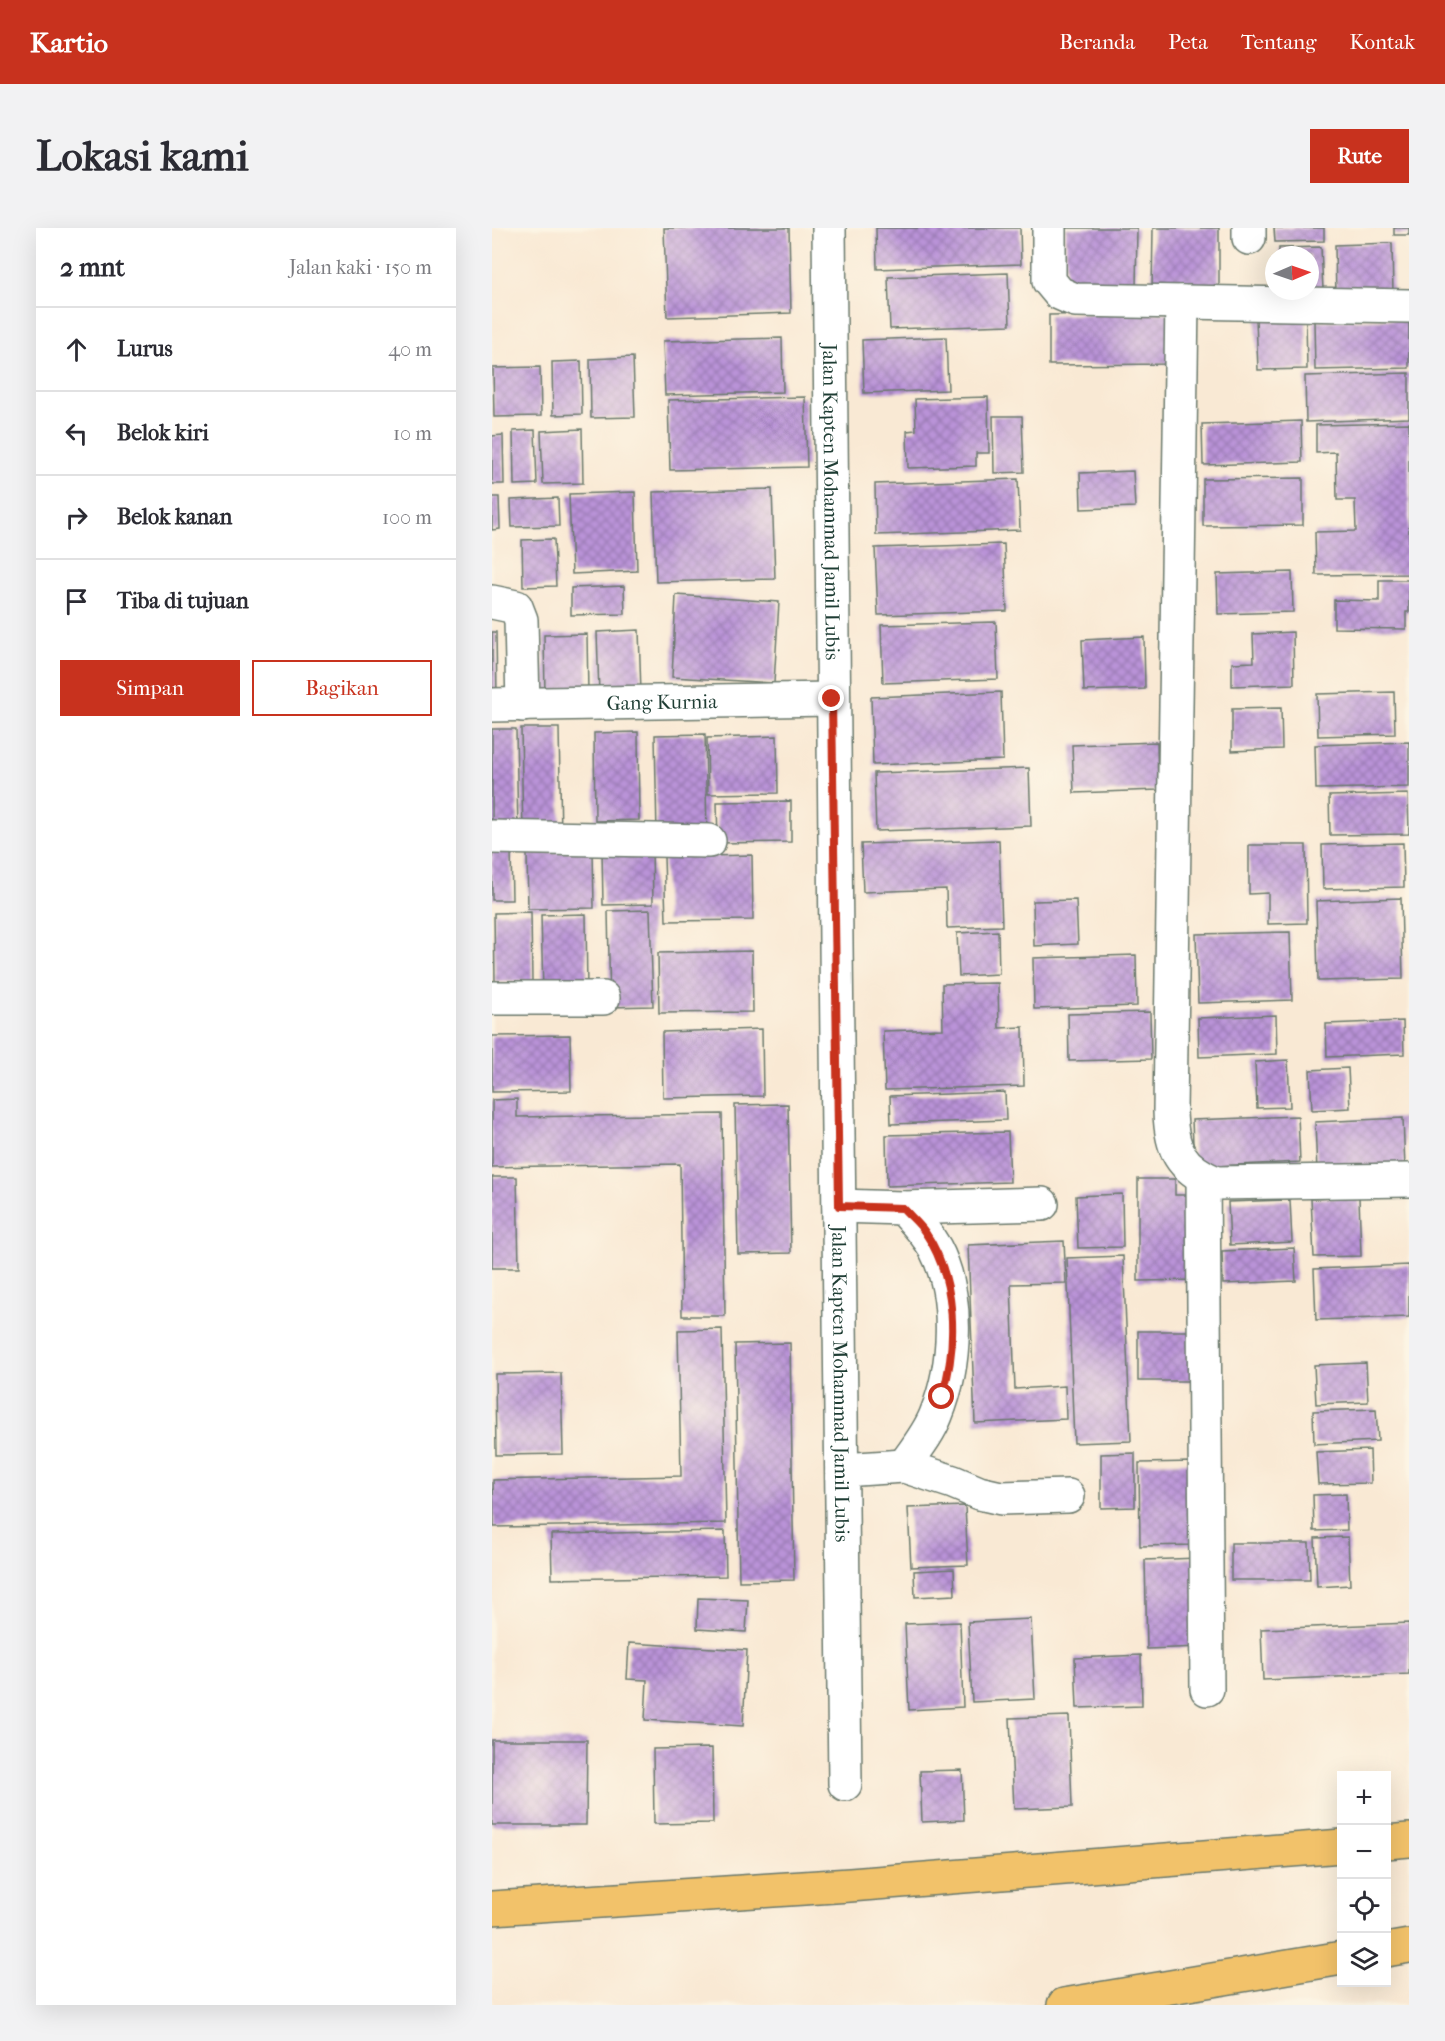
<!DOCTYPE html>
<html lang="id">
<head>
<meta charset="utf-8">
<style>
	:root { --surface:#fff; --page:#f2f2f3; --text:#2b2b33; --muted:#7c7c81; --line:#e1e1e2; --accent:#c8321e }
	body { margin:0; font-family:"IM FELL French Canon",serif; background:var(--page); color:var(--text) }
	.controls { position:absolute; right:18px; bottom:18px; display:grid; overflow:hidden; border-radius:0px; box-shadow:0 6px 24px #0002 }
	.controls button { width:54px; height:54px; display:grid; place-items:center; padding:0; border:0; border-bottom:2px solid var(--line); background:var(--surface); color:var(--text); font:30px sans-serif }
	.compass { position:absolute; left:773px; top:18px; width:54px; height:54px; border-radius:50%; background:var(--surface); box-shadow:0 6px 24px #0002; rotate:88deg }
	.stop { position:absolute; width:18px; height:18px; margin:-14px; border:4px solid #c8321e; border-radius:50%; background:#fff }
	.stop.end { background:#c8321e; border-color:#fff; box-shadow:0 2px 6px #0008 }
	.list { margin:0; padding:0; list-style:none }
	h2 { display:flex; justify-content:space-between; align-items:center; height:78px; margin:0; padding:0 24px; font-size:26px }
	h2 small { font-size:20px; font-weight:400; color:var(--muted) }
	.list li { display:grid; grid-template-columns:39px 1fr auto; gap:18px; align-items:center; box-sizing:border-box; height:84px; padding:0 24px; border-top:2px solid var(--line) }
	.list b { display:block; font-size:22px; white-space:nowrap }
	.list em { font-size:20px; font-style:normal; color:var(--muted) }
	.actions { display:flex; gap:12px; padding:18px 24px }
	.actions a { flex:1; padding:14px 0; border:2px solid var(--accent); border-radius:0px; text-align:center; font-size:21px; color:var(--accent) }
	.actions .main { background:var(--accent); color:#fff }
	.icon { flex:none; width:33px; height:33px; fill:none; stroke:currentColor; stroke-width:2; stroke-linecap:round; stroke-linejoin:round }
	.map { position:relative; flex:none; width:917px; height:1777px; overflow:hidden; border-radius:0px }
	header { display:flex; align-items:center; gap:36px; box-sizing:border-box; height:84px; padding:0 30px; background:var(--accent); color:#fff }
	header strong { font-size:28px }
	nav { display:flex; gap:33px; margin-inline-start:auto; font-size:21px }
	.intro { display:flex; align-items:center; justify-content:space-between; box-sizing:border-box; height:144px; padding:0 36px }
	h1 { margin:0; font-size:42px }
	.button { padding:15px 27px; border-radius:0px; background:var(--accent); color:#fff; font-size:21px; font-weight:700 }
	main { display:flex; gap:36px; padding:0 36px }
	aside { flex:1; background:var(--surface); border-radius:0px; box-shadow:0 6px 24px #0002 }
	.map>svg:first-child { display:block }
</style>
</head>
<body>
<header>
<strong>Kartio</strong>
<nav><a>Beranda</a><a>Peta</a><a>Tentang</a><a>Kontak</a></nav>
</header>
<div class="intro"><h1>Lokasi kami</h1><a class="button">Rute</a></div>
<main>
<aside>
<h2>2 mnt<small>Jalan kaki · 150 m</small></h2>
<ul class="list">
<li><svg class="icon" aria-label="ahead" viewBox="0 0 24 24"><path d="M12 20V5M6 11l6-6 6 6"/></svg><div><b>Lurus</b></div><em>40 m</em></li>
<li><svg class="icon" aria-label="left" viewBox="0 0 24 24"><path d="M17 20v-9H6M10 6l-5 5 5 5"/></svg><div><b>Belok kiri</b></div><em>10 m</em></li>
<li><svg class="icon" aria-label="right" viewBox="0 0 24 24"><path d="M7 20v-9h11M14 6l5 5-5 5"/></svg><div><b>Belok kanan</b></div><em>100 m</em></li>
<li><svg class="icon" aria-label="arrive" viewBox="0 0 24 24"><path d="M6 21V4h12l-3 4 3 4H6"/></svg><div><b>Tiba di tujuan</b></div></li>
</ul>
<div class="actions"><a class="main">Simpan</a><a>Bagikan</a></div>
</aside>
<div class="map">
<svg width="917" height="1777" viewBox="0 0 917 1777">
	<defs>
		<pattern id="building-cross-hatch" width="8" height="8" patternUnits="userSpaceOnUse" patternTransform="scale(1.5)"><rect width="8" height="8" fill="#ba93d8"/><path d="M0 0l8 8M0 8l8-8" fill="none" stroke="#9779b0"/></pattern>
	</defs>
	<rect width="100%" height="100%" fill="#fcf5e5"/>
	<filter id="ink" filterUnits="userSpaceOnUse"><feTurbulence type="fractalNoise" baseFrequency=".0167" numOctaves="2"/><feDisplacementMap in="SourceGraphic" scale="12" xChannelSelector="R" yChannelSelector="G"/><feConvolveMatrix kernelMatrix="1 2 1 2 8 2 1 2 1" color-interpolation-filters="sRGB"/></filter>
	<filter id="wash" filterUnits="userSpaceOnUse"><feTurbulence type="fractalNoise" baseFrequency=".008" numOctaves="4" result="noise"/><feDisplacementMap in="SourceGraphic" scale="24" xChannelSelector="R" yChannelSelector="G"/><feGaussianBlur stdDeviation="1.35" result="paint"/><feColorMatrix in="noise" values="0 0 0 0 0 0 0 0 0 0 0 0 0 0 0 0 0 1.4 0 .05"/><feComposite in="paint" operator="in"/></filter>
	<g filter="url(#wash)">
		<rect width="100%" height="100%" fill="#f9e9d4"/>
		<g id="blocks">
			<g fill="url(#building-cross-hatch)">
				<polygon points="172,0 297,0 299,85 175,89"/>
				<polygon points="384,0 528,0 529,36 385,41"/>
				<polygon points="574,0 645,0 644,60 574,60"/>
				<polygon points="661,0 727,0 727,63 660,63"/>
				<polygon points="782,0 832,0 832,13 783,14"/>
				<rect x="902" y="0" width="15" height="7"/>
				<polygon points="900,15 901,67 844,69 843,17"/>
				<polygon points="829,19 831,62 818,63 818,27 787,27 787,20"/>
				<polygon points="516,45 518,97 398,101 396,49"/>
				<polygon points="681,85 681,136 557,137 557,87"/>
				<polygon points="814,90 815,141 766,142 764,91"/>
				<polygon points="917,91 917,140 823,142 822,93"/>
				<polygon points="454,109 456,162 372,165 370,112"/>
				<polygon points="290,110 291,164 173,167 171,113"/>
				<polygon points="141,129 143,189 99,190 98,131"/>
				<polygon points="89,133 90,186 61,187 60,134"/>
				<polygon points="48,139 49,188 2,189 1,140"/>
				<polygon points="917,145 917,190 814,194 813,148"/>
				<polygon points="313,169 315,239 178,242 176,172"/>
				<polygon points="496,169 497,225 484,225 484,238 416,240 415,203 424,202 423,171"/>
				<polygon points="501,188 530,188 532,244 502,245"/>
				<polygon points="809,193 810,234 711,237 710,196"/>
				<polygon points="917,195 917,346 824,347 823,304 864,303 863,272 845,272 844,224 824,225 824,197"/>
				<polygon points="90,201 91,255 51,256 49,203"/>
				<polygon points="43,202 45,256 22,257 21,203"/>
				<polygon points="11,207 12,256 0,256 0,208"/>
				<polygon points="641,243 643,279 589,281 588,245"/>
				<polygon points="811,250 811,297 711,298 711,251"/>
				<polygon points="526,251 528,302 384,307 383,256"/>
				<polygon points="280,261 283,351 164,354 161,264"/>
				<polygon points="143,264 145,343 80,346 77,266"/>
				<polygon points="0,269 7,269 8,301 0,302"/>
				<polygon points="66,270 67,298 20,299 19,272"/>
				<polygon points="62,311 64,358 31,359 30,312"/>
				<polygon points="512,316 515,383 386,387 383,320"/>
				<polygon points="800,344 801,384 726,386 725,346"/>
				<polygon points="887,352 917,352 917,384 914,384 914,401 842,400 842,372 887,373"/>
				<polygon points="132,358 133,386 79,387 79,360"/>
				<polygon points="184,367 287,374 282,455 180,449"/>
				<polygon points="504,394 506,451 391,455 389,397"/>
				<polygon points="147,402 149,465 107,466 105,404"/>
				<polygon points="0,404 4,404 5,470 0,470"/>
				<polygon points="801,404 802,456 740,458 740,435 762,434 761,406"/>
				<polygon points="95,406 96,466 53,468 52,407"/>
				<polygon points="652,409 653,461 592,463 590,412"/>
				<polygon points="509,464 511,532 381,537 379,469"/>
				<polygon points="902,464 903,506 826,508 825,466"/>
				<polygon points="789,480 790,521 740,523 740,481"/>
				<polygon points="29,500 67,500 69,607 31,608"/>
				<polygon points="0,501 24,501 26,604 0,604"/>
				<polygon points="146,504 147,592 103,593 102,505"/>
				<polygon points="213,506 215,608 165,608 163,507"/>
				<polygon points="285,508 286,565 216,566 215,510"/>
				<polygon points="665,514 666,562 582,565 580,517"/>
				<polygon points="917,514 917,559 824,561 823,517"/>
				<polygon points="537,540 539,598 384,603 382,545"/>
				<polygon points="916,566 917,606 838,607 837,568"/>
				<polygon points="299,573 299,614 226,615 225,574"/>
				<polygon points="507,612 510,698 455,700 454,661 371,664 369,616"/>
				<polygon points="911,615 912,659 831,661 830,617"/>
				<polygon points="757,617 814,617 815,695 776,696 776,665 757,666"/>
				<polygon points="160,620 161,676 111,677 110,621"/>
				<polygon points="19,622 20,672 0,672 0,623"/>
				<polygon points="101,623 102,680 36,681 35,625"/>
				<polygon points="260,627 261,692 174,693 172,629"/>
				<polygon points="909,670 911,751 826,753 824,673"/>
				<polygon points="584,672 586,716 542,718 541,673"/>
				<polygon points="158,682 161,778 118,779 116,683"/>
				<polygon points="39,684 40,753 3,754 2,685"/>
				<polygon points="94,686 95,763 51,763 49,687"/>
				<polygon points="506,703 507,746 467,748 465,705"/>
				<polygon points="798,704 800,772 706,775 704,706"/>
				<polygon points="260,723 261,784 167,785 166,725"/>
				<polygon points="644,727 645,778 542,781 541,730"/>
				<polygon points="506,755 507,800 531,799 532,858 393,862 391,803 451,801 450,756"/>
				<polygon points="658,784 659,831 577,833 576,786"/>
				<polygon points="784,787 785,826 707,829 706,790"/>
				<polygon points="911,793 912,826 835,829 834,796"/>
				<polygon points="270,801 271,868 171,870 170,804"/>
				<polygon points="78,807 79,863 0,864 0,808"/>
				<polygon points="796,832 798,879 765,880 763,834"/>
				<polygon points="856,840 858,880 820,882 818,842"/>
				<polygon points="513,864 514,892 399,896 398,868"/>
				<polygon points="25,871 25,889 230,886 233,1088 190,1088 188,936 0,939 0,872"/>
				<polygon points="296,876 299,1025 246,1026 243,877"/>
				<polygon points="806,888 808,934 702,939 700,892"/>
				<polygon points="911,890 913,940 825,944 823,894"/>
				<polygon points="516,904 518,954 395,958 394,907"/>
				<polygon points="0,949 25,949 27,1040 0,1040"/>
				<polygon points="646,951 683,951 683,967 705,967 705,1052 646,1053"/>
				<polygon points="630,966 631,1019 586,1020 584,968"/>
				<polygon points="867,969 869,1028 822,1029 819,971"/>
				<polygon points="798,972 800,1014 738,1017 736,974"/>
				<polygon points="572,1013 574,1055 519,1056 523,1161 573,1158 574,1191 483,1195 476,1017"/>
				<polygon points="802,1020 804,1053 731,1056 730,1023"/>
				<polygon points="631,1028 639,1213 582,1215 575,1030"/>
				<polygon points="917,1037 917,1089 824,1092 822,1041"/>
				<polygon points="230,1101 234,1295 2,1299 1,1252 189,1248 186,1102"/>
				<rect x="646" y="1103" width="58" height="50"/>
				<polygon points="298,1115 302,1352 247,1353 243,1116"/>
				<polygon points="874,1135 876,1174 824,1176 822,1137"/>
				<polygon points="69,1145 71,1226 4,1227 3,1146"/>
				<polygon points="884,1181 886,1213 822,1216 821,1183"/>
				<polygon points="878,1222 879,1255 826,1256 824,1224"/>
				<polygon points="643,1225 643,1279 609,1280 609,1226"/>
				<polygon points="702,1234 703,1317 648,1318 647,1235"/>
				<polygon points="854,1266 855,1302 822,1303 821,1267"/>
				<polygon points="473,1278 476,1337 419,1339 416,1280"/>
				<polygon points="233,1303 234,1348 60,1351 59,1306"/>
				<polygon points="856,1309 858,1357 825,1359 823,1310"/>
				<polygon points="739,1315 817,1315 818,1352 739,1352"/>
				<polygon points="706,1330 708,1419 655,1421 653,1332"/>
				<polygon points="462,1341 463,1367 423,1369 422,1343"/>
				<polygon points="206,1370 256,1372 254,1404 205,1401"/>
				<polygon points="539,1391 543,1471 480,1474 476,1394"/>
				<polygon points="468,1394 471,1479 417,1482 413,1396"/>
				<polygon points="917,1395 917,1446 771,1452 769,1401"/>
				<polygon points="137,1415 255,1422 251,1498 153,1492 155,1452 135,1451"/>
				<polygon points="649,1427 650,1478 585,1480 583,1430"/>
				<polygon points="577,1488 580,1579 522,1581 518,1490"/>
				<polygon points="0,1512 95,1512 94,1597 0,1597"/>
				<polygon points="220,1520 221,1595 162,1596 161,1521"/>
				<polygon points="470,1542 472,1592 430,1594 428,1543"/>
			</g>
		</g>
	</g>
	<g filter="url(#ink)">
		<use href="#blocks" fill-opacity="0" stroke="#6b796c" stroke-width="1.5"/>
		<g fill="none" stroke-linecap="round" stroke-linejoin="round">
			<g stroke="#6b796c" stroke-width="36">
				<g id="minor">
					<path id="s1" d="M337 0C341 519 348 1037 353 1556"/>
					<polyline points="557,0 557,53 567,65 583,72 917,78"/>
					<polyline points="757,10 757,0"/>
					<path d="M690 74 678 883C679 921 688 940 724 955L917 952"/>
					<polyline points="0,374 24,379 29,392 31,477"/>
					<path id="s2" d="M0 477 340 471"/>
					<polyline points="0,609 217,613"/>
					<polyline points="0,770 111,770"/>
					<polyline points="711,949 715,1461"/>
					<polyline points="347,978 411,980 550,976"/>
					<path d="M411 980C423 993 434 1004 443 1020 468 1067 464 1138 444 1187 437 1205 424 1221 412 1238"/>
					<polyline points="350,1242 412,1238 461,1254 487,1265 509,1270 576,1268"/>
				</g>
			</g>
			<g stroke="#6b796c" stroke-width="36">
				<g id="highway">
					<polyline points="894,1614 917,1612"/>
					<polyline points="0,1680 358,1657 850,1618"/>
					<polyline points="894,1722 917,1718"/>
					<polyline points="572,1777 850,1730"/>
				</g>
			</g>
			<use href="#minor" stroke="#fff" stroke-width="33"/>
			<use href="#highway" stroke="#f2c26a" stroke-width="33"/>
		</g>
	</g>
	<g fill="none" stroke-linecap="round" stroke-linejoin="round" filter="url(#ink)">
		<path stroke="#c8321e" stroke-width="8" d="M340 471 347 978 411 980C418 988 427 995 433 1004 465 1051 466 1116 450 1169"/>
	</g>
	<g text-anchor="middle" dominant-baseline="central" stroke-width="4.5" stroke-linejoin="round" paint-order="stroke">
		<g font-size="20" fill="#1f3d34" stroke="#fcf5e5">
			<text stroke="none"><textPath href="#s1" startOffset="274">Jalan Kapten Mohammad Jamil Lubis</textPath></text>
			<text stroke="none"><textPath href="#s2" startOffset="170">Gang Kurnia</textPath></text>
			<text stroke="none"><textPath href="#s1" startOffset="1156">Jalan Kapten Mohammad Jamil Lubis</textPath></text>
		</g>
	</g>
</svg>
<div class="controls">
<button>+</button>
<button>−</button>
<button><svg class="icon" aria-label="locate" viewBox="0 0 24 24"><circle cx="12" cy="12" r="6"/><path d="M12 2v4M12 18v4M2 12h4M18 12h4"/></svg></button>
<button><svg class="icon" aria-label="layers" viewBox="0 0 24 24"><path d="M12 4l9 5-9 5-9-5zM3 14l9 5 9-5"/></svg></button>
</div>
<svg class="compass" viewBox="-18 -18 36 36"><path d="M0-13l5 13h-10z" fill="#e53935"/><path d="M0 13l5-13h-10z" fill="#7c7c81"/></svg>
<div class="stop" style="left:450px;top:1169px"></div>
<div class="stop end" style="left:340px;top:471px"></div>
</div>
</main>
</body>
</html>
